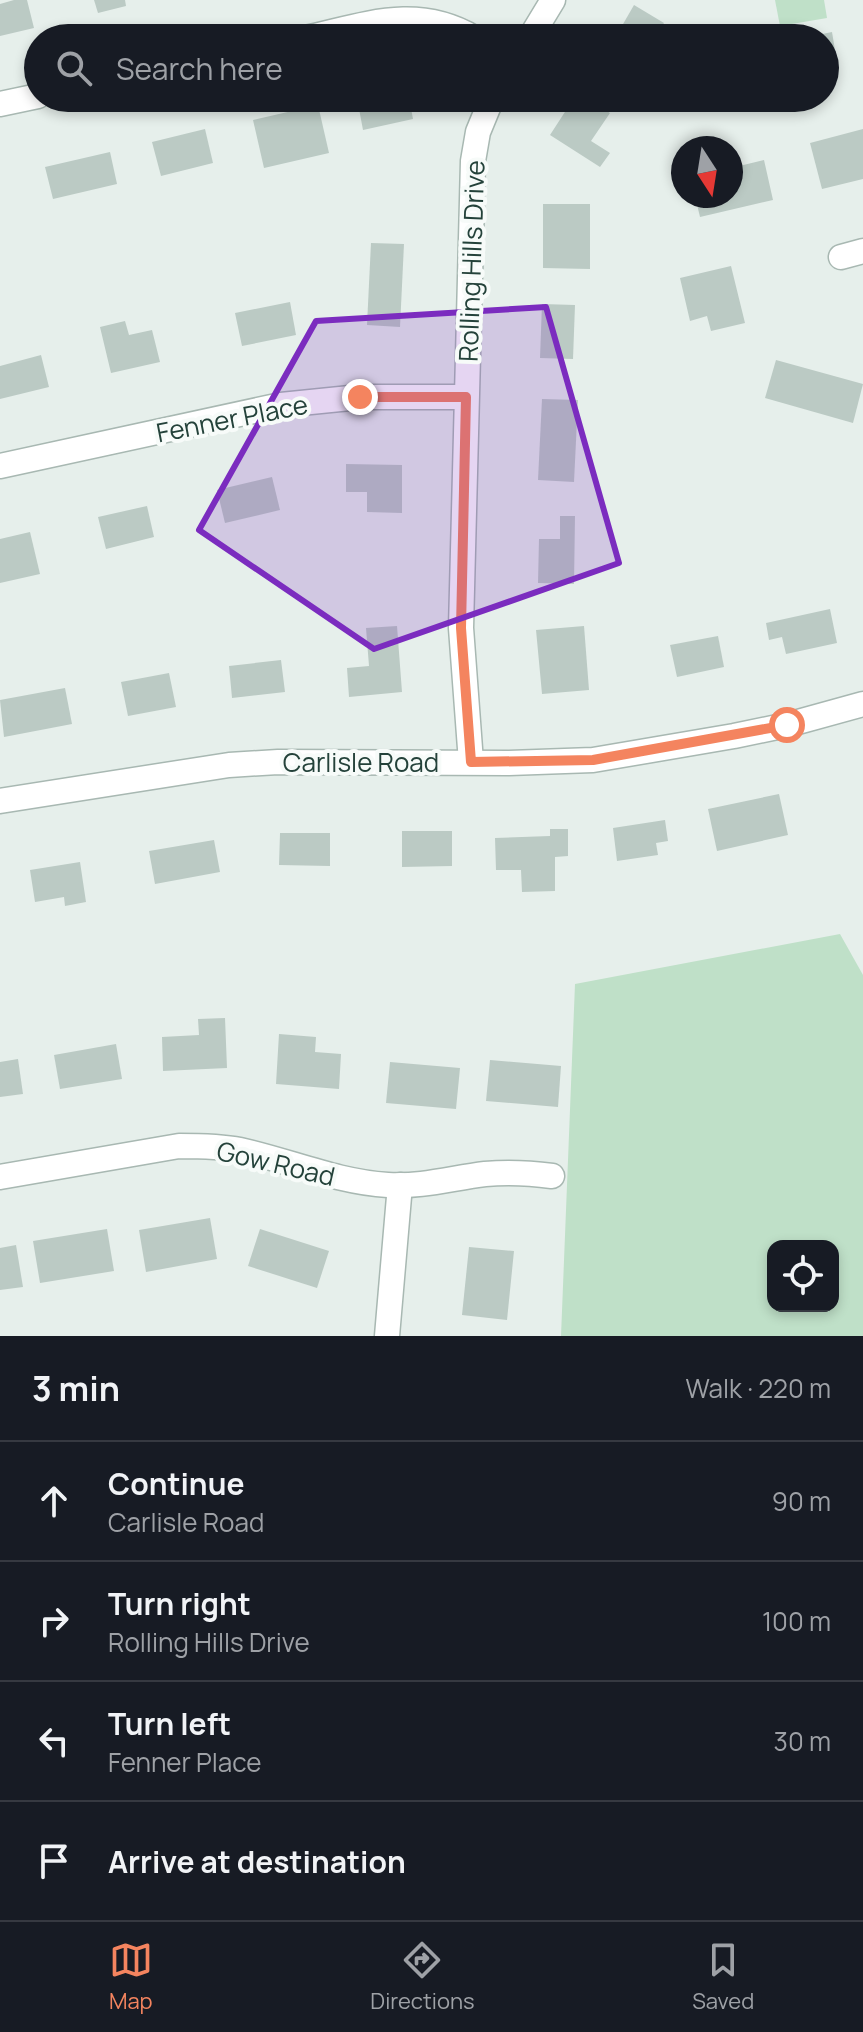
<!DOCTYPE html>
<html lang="en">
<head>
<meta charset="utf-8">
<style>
	:root { --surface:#171b24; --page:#242831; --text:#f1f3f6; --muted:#9ea1a6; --line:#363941; --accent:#f4845f }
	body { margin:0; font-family:Manrope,sans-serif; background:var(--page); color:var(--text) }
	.controls { position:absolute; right:24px; bottom:24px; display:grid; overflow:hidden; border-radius:16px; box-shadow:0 4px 12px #0003 }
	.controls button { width:72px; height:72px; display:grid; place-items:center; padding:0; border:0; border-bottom:2px solid var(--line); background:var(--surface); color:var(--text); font:40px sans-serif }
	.compass { position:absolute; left:671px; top:136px; width:72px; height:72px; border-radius:50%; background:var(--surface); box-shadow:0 4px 12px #0003; rotate:168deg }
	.stop { position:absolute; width:24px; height:24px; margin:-18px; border:6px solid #f4845f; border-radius:50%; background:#fff }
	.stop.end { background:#f4845f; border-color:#fff; box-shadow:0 2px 8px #0008 }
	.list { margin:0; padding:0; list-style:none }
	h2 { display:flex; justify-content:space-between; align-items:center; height:104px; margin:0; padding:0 32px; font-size:34px }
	h2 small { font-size:26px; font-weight:400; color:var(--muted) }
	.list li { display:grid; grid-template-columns:52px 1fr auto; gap:24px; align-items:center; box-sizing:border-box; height:120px; padding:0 32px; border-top:2px solid var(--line) }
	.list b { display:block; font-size:30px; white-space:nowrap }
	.list p { margin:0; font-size:26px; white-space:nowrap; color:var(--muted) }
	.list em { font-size:26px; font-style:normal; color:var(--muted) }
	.icon { flex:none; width:44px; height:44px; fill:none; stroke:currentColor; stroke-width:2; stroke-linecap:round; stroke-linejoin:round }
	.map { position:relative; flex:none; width:863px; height:1336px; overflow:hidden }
	.search { position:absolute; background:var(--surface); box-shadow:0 4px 12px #0003; left:24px; right:24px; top:24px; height:88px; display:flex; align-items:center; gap:20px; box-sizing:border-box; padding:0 28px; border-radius:44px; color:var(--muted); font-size:30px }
	.sheet { height:584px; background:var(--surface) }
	nav { display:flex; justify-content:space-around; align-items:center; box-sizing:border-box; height:112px; border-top:2px solid var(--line); background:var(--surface); font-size:22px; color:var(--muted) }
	nav a { display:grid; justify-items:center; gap:4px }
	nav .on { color:var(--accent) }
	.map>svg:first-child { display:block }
</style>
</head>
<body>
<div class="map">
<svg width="863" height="1336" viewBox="0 0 863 1336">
	<rect width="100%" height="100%" fill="#e6efeb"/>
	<g fill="#bfe0c8" fill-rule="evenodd">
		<polygon points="775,0 824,0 827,18 780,26"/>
		<path d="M840 934 863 975V1336H561L575 984ZM773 1246H833V1306H773Z"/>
	</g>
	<g fill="#bbcac4">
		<polygon points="14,0 27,0 34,28 0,36 0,4"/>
		<polygon points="94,0 125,0 126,6 98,13"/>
		<polygon points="634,5 664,23 655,38 615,38"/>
		<polygon points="832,32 836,56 825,57 825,38 803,38"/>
		<polygon points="357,98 409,98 413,119 363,130"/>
		<polygon points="574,98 587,98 610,113 591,141 610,153 600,167 550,135"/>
		<polygon points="318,105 329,153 264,168 253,120"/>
		<polygon points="205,129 213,163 161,176 152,142"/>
		<polygon points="863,129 863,179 822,189 810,143"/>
		<polygon points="110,152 117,184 53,199 45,167"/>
		<polygon points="764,160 773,200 700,217 695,196 731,196 731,168"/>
		<polygon points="543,204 590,204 590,269 543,268"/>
		<polygon points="371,243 404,244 400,327 367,325"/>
		<polygon points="731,266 745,323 711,331 707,316 690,321 680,278"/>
		<polygon points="290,302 296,335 242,346 235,313"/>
		<polygon points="542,304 575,305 573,359 540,358"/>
		<polygon points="125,321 129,335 152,330 160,362 111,373 100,327"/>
		<polygon points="41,355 49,387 0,399 0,366"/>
		<polygon points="776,360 863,384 853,423 765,398"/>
		<polygon points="542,399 578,400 574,482 538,480"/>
		<polygon points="346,464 402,465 402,513 367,512 367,492 346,492"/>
		<polygon points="272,477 280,510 225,523 217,490"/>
		<polygon points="147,506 154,537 106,549 98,517"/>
		<polygon points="560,516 575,516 574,584 538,583 539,539 560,539"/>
		<polygon points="30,532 40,574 0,583 0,539"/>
		<polygon points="830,609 837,643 786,654 782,637 769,640 766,623"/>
		<polygon points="397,626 402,692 349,697 347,668 369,666 366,628"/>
		<polygon points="584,626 589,690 542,694 536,630"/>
		<polygon points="718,636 724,667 677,677 670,645"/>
		<polygon points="281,660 285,692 232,698 229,666"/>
		<polygon points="169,673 176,707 128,716 121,682"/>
		<polygon points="65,688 72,724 4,737 0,700"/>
		<polygon points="779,794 788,835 717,851 708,809"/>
		<polygon points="665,820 668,841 656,843 658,855 617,861 613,828"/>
		<polygon points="550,829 568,829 568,856 555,857 555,891 522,892 521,870 496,870 495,838 550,836"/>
		<polygon points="402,831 452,831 452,866 402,867"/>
		<polygon points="280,833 330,833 330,866 279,865"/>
		<polygon points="214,840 220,872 155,884 149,851"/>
		<polygon points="80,862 86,902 65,906 64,897 35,902 30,870"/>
		<polygon points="225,1018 227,1068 163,1071 162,1037 199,1035 198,1019"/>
		<polygon points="279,1034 316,1037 315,1052 341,1054 339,1089 276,1084"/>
		<polygon points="116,1044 122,1079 60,1089 54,1055"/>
		<polygon points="18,1059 23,1094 0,1097 0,1062"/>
		<polygon points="490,1060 561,1066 558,1107 486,1101"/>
		<polygon points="390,1062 460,1068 456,1109 386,1103"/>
		<polygon points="210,1218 217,1259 146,1272 139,1230"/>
		<polygon points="107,1229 114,1271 40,1283 33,1241"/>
		<polygon points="260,1229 329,1251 317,1288 248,1266"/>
		<polygon points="16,1245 23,1287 0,1290 0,1248"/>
		<polygon points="469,1247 514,1251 507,1320 462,1315"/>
	</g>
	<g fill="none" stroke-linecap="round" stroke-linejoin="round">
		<g stroke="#a8b8b2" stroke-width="27">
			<g id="minor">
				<path d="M305 38C365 25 417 4 474 38"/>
				<polyline points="530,38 553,0"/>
				<polyline points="0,104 38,96"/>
				<polyline points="841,257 863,251"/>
				<polyline points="0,466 281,405 360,397 466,397"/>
				<polyline points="471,762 461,628 473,161 478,132 492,98"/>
				<polyline points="0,801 229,765 278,762 509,763 593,760 734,736 787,725 863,704"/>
				<path d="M0 1177 179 1146C199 1146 220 1146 240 1150 290 1161 337 1182 388 1185 422 1187 452 1178 485 1174 507 1172 530 1173 552 1176"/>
				<polyline points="387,1336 400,1185"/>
			</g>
		</g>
		<use href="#minor" stroke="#fff" stroke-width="24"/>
	</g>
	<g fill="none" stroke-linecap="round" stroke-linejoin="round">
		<polyline stroke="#f4845f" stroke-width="10" points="360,397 466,397 461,628 471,762 593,760 787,725"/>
	</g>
	<path fill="#7b2cbf" fill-opacity="0.2" stroke="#7b2cbf" stroke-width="6" stroke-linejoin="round" d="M546 307 619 563 374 649 199 530 316 321Z"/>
	<g text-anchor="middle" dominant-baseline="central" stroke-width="8" stroke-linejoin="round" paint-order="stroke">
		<g font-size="26" fill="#24423a" stroke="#f7fbf9">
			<text transform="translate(471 261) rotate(-88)">Rolling Hills Drive</text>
			<text transform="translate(232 418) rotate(-11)">Fenner Place</text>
			<text x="361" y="762">Carlisle Road</text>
			<text transform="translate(276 1163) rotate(13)">Gow Road</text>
		</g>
	</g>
</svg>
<div class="controls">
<button><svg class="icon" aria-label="locate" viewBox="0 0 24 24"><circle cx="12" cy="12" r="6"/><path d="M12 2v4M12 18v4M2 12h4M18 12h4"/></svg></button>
</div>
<svg class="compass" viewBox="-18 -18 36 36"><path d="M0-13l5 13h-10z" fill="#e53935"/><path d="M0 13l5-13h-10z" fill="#9ea1a6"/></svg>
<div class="stop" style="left:787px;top:725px"></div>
<div class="stop end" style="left:360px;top:397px"></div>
<div class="search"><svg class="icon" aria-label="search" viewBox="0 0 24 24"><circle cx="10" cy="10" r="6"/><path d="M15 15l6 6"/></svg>Search here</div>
</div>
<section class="sheet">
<h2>3 min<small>Walk · 220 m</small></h2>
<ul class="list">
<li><svg class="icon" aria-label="ahead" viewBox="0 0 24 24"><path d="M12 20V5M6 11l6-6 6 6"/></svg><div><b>Continue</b><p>Carlisle Road</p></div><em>90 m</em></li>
<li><svg class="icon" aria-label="right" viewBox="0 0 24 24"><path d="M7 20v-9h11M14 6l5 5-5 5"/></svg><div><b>Turn right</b><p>Rolling Hills Drive</p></div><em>100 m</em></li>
<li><svg class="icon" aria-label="left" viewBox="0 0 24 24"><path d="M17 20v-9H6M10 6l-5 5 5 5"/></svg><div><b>Turn left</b><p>Fenner Place</p></div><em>30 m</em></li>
<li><svg class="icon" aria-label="arrive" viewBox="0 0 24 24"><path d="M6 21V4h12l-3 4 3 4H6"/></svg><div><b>Arrive at destination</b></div></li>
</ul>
</section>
<nav>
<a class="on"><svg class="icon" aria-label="map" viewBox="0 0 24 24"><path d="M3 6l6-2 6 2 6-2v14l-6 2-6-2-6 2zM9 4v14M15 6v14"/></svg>Map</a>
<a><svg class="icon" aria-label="directions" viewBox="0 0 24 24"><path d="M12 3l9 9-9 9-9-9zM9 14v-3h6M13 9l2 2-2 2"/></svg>Directions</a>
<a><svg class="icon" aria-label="saved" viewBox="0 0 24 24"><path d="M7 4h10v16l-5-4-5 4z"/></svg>Saved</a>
</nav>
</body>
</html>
